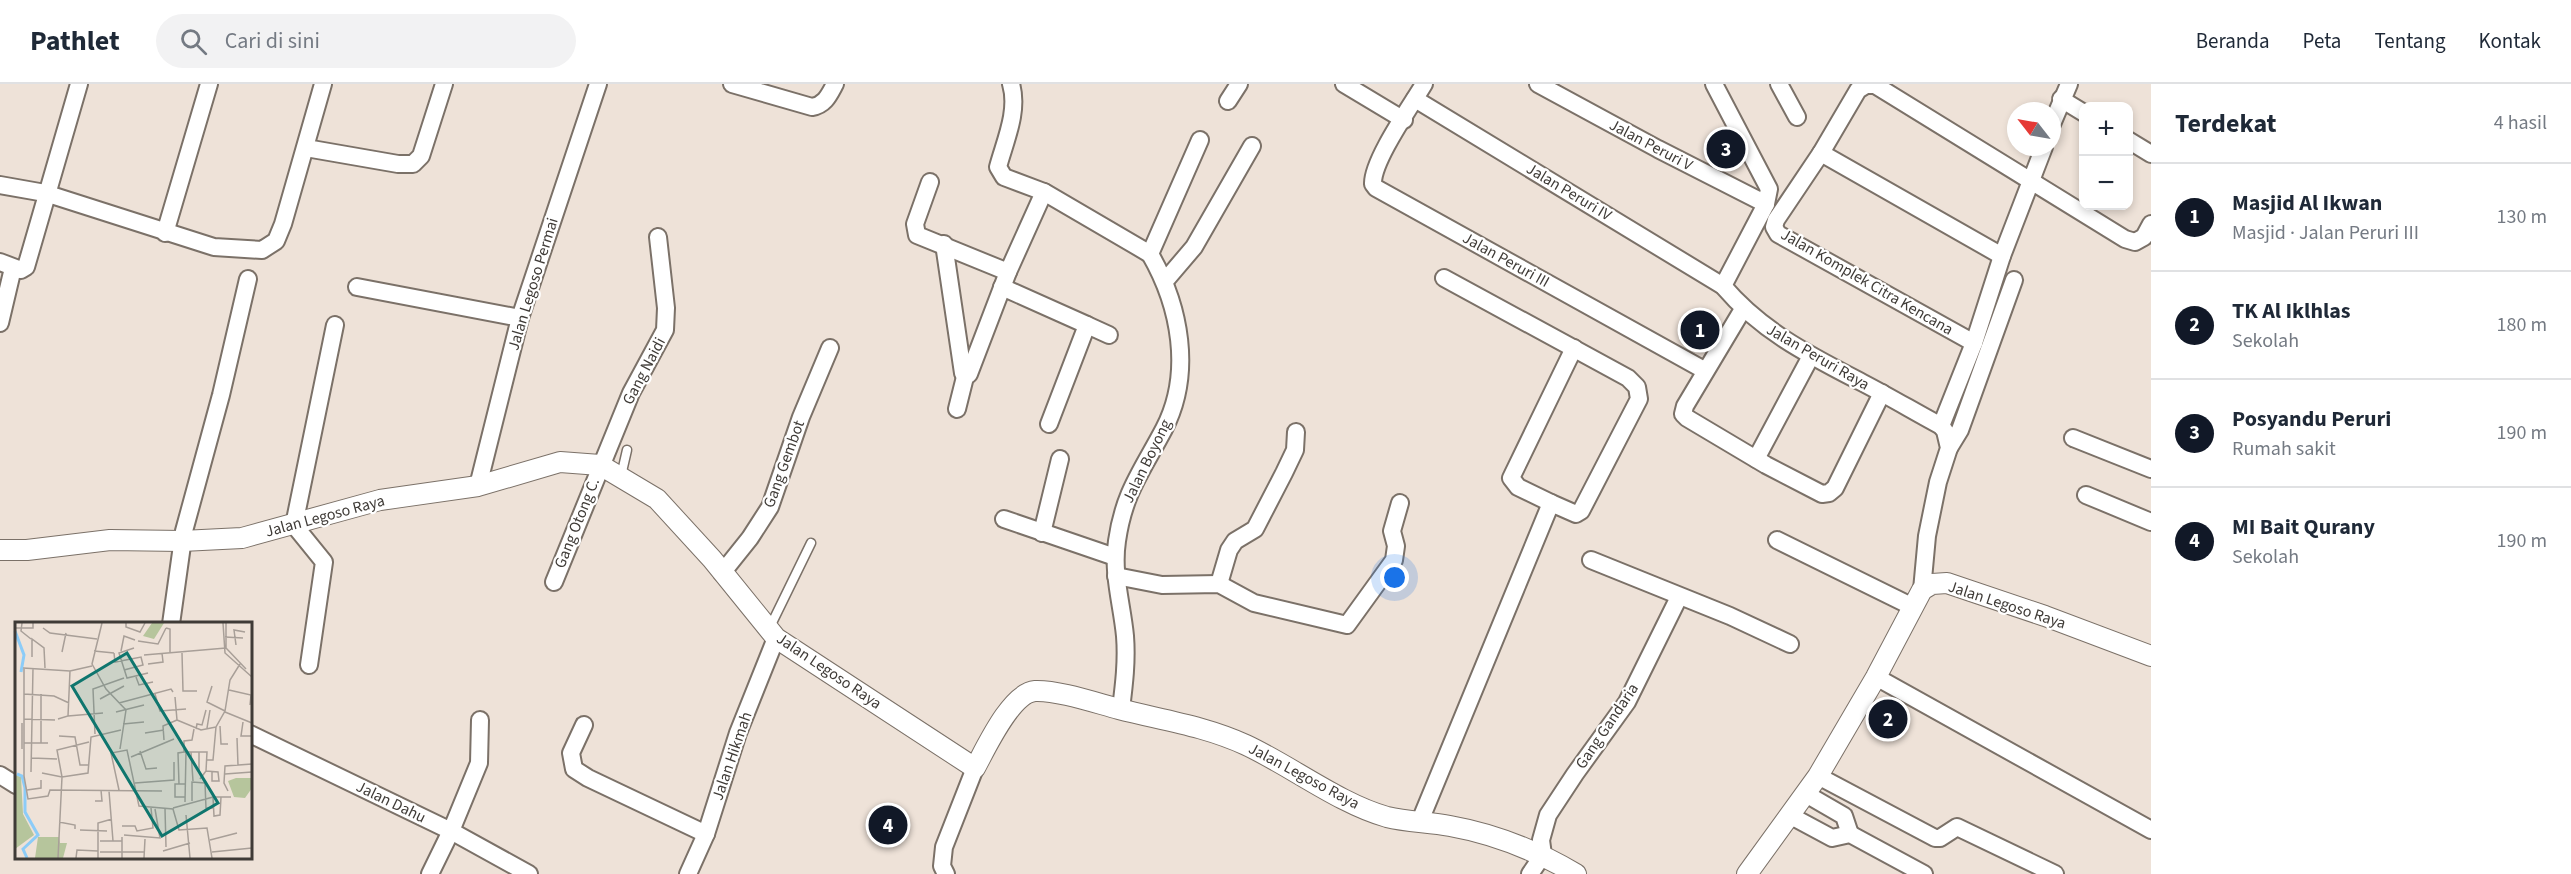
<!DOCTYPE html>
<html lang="id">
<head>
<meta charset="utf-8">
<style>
	:root { --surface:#fff; --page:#f2f2f3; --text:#1f2937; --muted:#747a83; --line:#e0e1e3; --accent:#111827 }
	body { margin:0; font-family:"Source Sans 3",sans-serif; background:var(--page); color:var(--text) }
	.controls { position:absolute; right:18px; top:18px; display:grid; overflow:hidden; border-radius:12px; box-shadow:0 3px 9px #0003 }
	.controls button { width:54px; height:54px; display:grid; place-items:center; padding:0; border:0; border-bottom:2px solid var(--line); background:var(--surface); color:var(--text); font:30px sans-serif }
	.compass { position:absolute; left:2007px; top:18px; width:54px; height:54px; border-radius:50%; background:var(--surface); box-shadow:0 3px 9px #0003; rotate:301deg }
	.you { position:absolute; left:1395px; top:494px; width:21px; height:21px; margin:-15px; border:4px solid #fff; border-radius:50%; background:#1a73e8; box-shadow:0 0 0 9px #1a73e833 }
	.badge { display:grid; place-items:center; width:39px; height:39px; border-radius:50%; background:var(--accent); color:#fff; font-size:20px; font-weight:700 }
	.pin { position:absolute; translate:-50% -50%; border:3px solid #fff; box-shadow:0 2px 6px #0006 }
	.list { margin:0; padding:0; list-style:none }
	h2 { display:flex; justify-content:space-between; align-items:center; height:78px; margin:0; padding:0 24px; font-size:26px }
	h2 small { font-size:20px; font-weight:400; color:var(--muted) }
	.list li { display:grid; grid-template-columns:39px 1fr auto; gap:18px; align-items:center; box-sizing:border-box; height:108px; padding:0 24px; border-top:2px solid var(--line) }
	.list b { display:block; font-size:22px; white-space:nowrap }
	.list p { margin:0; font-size:20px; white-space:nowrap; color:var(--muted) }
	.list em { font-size:20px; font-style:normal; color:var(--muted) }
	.icon { flex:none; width:33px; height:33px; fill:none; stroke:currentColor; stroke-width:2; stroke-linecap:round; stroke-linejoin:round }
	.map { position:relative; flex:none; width:2151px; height:790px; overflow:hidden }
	header { display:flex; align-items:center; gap:36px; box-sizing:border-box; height:84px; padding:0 30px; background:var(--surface); border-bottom:2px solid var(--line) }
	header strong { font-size:28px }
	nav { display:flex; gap:33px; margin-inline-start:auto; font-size:21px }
	.search { width:420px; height:54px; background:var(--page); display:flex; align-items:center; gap:15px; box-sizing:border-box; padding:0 21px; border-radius:33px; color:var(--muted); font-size:22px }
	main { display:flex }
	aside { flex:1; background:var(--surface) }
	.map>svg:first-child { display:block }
</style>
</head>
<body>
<header>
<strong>Pathlet</strong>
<div class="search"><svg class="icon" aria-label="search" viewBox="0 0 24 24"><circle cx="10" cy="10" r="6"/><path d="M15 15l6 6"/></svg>Cari di sini</div>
<nav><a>Beranda</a><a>Peta</a><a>Tentang</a><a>Kontak</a></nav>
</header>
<main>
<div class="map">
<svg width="2151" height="790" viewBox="0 0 2151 790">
	<rect width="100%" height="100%" fill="#eee2d8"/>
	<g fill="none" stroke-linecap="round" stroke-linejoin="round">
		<g stroke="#7b7168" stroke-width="11">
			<g id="service">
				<polyline points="621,392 627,366"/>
				<polyline points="769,545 811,459"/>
			</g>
		</g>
		<g stroke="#7b7168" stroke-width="20">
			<g id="minor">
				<path d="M732 0 812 23C825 21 829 11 835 0"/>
				<path d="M1011 0C1019 27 1005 57 998 83L1004 93 1044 108 1150 170"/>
				<polyline points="1344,0 1404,36"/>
				<path d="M1424 0C1411 22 1372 77 1373 100L1376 104 1704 286"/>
				<polyline points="1538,0 1658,65 1766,120"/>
				<polyline points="1714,0 1769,105 1766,120 1723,202"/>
				<polyline points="1779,0 1797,33"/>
				<path d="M1415 15 1723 202C1762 248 1811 272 1863 299 1890 313 1915 328 1941 342L1945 347 1949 364 1938 398 1927 452 1922 506"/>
				<polyline points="2061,15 2084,29"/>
				<polyline points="1228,17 1239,0"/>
				<polyline points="2052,40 2069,0"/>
				<polyline points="2128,56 2151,70"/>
				<polyline points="306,64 398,80 413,80 421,72 444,0"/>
				<polyline points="1821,69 2002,172"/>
				<polyline points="930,98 915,140 917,151 1008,188"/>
				<polyline points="0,101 45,109 214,163 262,166 276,157 283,140 323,0"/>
				<polyline points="165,149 209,0"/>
				<polyline points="944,160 963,289 965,293"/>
				<polyline points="0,178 21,186 26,183 79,0"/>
				<polyline points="1165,197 1194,163 1252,62"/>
				<polyline points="357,203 520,234"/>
				<polyline points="1002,203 1087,241 1049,340"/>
				<polyline points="1743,225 1685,322 1683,330 1687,334 1766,381 1822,410 1829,409 1835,404 1882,309"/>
				<polyline points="0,239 13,184"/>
				<polyline points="1087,241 1109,251"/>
				<polyline points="1974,259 1778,150 1774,143 1776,136 1821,69 1858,6 1866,1 1875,1 2125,155 2135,158 2144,153 2151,140"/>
				<polyline points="957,325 965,293 969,290 1008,188 1044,108"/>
				<polyline points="1941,342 1974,259 2002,172 2044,63"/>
				<polyline points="2073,354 2151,385"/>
				<polyline points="1949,364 1960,346 2014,196"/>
				<polyline points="1756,375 1811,272"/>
				<polyline points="478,402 520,234 598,0"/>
				<polyline points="2086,411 2151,438"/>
				<polyline points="1551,419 1518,403 1511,394 1574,264"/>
				<polyline points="1004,435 1115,473"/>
				<polyline points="1042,449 1060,375"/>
				<polyline points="1777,456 1913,523"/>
				<polyline points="1591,476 1730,532 1790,560"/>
				<polyline points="722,489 750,454 770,423 801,333 830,264"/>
				<polyline points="1116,492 1162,501 1219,500 1254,519 1347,541 1394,476 1396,462 1392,447 1400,419"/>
				<polyline points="554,498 631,309 665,246 666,224 658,153"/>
				<polyline points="1219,500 1229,466 1235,457 1255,445 1284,389 1295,366 1296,348"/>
				<polyline points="171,540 184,447 221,311 248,195"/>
				<polyline points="309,581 324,478 294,441 335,241"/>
				<polyline points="1876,593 2151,746"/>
				<path d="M1121 625C1124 601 1127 577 1125 552 1122 520 1112 490 1117 457 1124 408 1142 387 1164 345 1193 289 1180 222 1150 170L1200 56"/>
				<polyline points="584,641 571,669 574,685 588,694 706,750"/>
				<polyline points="250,650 451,747 529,790"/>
				<polyline points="0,691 16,701"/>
				<polyline points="1818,692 1935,754 1940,754 1957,743 2055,790"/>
				<polyline points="1806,710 1844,732 1850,750"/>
				<polyline points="1791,732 1832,754 1850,750 1924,790"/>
				<polyline points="1420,737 1551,419 1576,430 1581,427 1639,315 1637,303 1628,294 1444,194"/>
				<polyline points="430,790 451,747 479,679 480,636"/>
				<polyline points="688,790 706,750 738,649 776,554"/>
				<polyline points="946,790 942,782 944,763 975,684"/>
				<polyline points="1530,790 1543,771 1541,756 1548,731 1575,690 1627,618 1679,513"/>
			</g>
		</g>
		<g stroke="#7b7168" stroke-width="22">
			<g id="tertiary">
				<path d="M0 466H27L110 456 182 457 242 454 380 416 478 402 560 378 600 381 657 415 712 475 776 554 975 684C986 664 1011 609 1035 607 1058 606 1096 619 1119 625 1162 636 1205 642 1246 661 1291 682 1340 720 1387 733 1407 738 1429 738 1450 742 1495 750 1537 767 1576 790"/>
				<polyline points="1747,790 1818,692 1876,593 1922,506 1932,500 1947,499 2045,532 2151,572"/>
			</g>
		</g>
		<use href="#service" stroke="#fff" stroke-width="8"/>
		<use href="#minor" stroke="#fff" stroke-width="16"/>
		<use href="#tertiary" stroke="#fff" stroke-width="20"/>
	</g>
	<g text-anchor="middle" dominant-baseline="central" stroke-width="4.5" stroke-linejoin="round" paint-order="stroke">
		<g font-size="16" fill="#3f3b37" stroke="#fff">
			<text transform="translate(1651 61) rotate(28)">Jalan Peruri V</text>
			<text transform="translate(1569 108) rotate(31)">Jalan Peruri IV</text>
			<text transform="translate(1506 176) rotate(29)">Jalan Peruri III</text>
			<text transform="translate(1867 198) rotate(30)">Jalan Komplek Citra Kencana</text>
			<text transform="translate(533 200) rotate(-73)">Jalan Legoso Permai</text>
			<text transform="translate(1818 273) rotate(30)">Jalan Peruri Raya</text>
			<text transform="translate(644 287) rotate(-62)">Gang Naidi</text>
			<text transform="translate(1147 377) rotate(-64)">Jalan Boyong</text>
			<text transform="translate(784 380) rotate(-70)">Gang Gembot</text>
			<text transform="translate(325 432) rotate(-15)">Jalan Legoso Raya</text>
			<text transform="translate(577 439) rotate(-68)">Gang Otong C.</text>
			<text transform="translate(2007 521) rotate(18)">Jalan Legoso Raya</text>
			<text transform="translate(829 587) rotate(34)">Jalan Legoso Raya</text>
			<text transform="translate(1607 642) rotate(-56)">Gang Gandaria</text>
			<text transform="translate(732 672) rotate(-71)">Jalan Hikmah</text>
			<text transform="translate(1304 692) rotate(28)">Jalan Legoso Raya</text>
			<text transform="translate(391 718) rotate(26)">Jalan Dahu</text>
		</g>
	</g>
	<g transform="translate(15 538)">
		<rect width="237" height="237" fill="#eee2d8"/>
		<path d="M137 1H149L139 17 128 14ZM0 153 6 155 8 192 19 213 0 227ZM221 156H237V166L230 176 219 175 213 159ZM23 215H44L45 221H52L48 236H20Z" fill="#b6c59c"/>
		<path fill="none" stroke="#8cccf8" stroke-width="3" d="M0 9 9 33 6 50M2 152 7 154 10 166V190L23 213 8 227 12 236"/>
		<path fill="none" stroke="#a89f98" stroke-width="1.5" d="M7 1 6 9 16 17M87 1 77 42 91 67 111 88 105 127M111 1V5L125 10 130 1M208 1 210 31 237 55M211 1V26L231 47M1 6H18V1M28 6 35 11 82 17M151 6 155 7V30M210 15 228 16M123 19 143 22 151 6M221 23 219 8 230 10M119 26 104 31 112 56 133 51M79 29 99 31M106 29 109 14 120 18M47 30 51 11M99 31 100 40 126 35 128 43 109 48M167 31 168 69H182M129 33 211 26M17 35V17L29 26 30 46M133 42 148 40 147 31M8 46 55 49 77 44M9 46V154L13 177 33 174 35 168 147 169M121 55 124 63 138 60M197 64 192 80 210 89M214 68 236 73 235 83M9 72 39 74 54 81M26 72V121M140 72 145 89 171 87M160 75 162 98M85 77 109 64M104 81 156 67 158 70M101 90 129 83M210 90 237 101M53 94 88 91M9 97 40 98M43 97 53 94 55 49M162 98 186 108 201 105M228 100 226 114H237M108 102 129 100M205 104 206 122H213M192 106 195 88M181 107 182 102 187 103 191 88M130 111 149 108M80 112 78 67 109 56M44 114 60 115 65 143H73M222 116 223 143M149 118 148 104 162 98M9 121H33M7 127V101M125 129 131 147 142 146M169 130H192L191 149 185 157M169 130V119L177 118 179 107M176 130 178 159M184 130V149M116 135 159 117M17 136 42 137M192 138H198L201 105 210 89 215 58 225 42M191 149 203 150 204 159H197V150M16 150 18 46M27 151 47 155 73 151 76 115 106 108M210 152 237 150M47 155 42 128 74 120M120 161 159 158V140M164 162 163 131 169 130M12 168 26 166V158M104 168 96 131 112 128 124 184 158 187 164 208 192 206 197 236M94 169 98 219M213 169 209 161 210 144 237 142M170 175H160V162H170M198 175 199 194 205 193 206 175M80 179H87L86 168M177 179V160L190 161 191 186H198M170 180 171 130M158 186 198 175H216M150 187 151 225M171 193 175 236M44 200 60 203V207M107 204H120L122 209 138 206 136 186M65 208 92 209M109 213 145 216 140 187M107 215V236M195 218 222 211M85 219H107M148 229 175 221M85 230H130M197 230 237 226M43 236 47 155M61 236 62 228 83 229M83 236V201L97 197M129 236 130 217"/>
		<path fill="#0f766e" fill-opacity="0.15" stroke="#0f766e" stroke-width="3" d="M112 31 203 181 147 214 57 64Z"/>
		<rect width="237" height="237" fill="none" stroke="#3f3b37" stroke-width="3"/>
	</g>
</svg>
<div class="controls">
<button>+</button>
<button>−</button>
</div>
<svg class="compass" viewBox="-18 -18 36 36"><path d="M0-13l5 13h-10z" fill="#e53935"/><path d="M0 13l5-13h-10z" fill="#747a83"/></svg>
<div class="you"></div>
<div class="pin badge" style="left:1700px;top:246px">1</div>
<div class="pin badge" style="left:1888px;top:635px">2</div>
<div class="pin badge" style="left:1726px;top:65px">3</div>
<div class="pin badge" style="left:888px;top:741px">4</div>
</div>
<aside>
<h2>Terdekat<small>4 hasil</small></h2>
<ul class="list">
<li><span class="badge">1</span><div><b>Masjid Al Ikwan</b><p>Masjid · Jalan Peruri III</p></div><em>130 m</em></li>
<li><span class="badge">2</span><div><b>TK Al Iklhlas</b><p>Sekolah</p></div><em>180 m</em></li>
<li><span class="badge">3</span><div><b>Posyandu Peruri</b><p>Rumah sakit</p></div><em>190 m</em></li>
<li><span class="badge">4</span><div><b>MI Bait Qurany</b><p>Sekolah</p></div><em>190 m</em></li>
</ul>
</aside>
</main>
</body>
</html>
